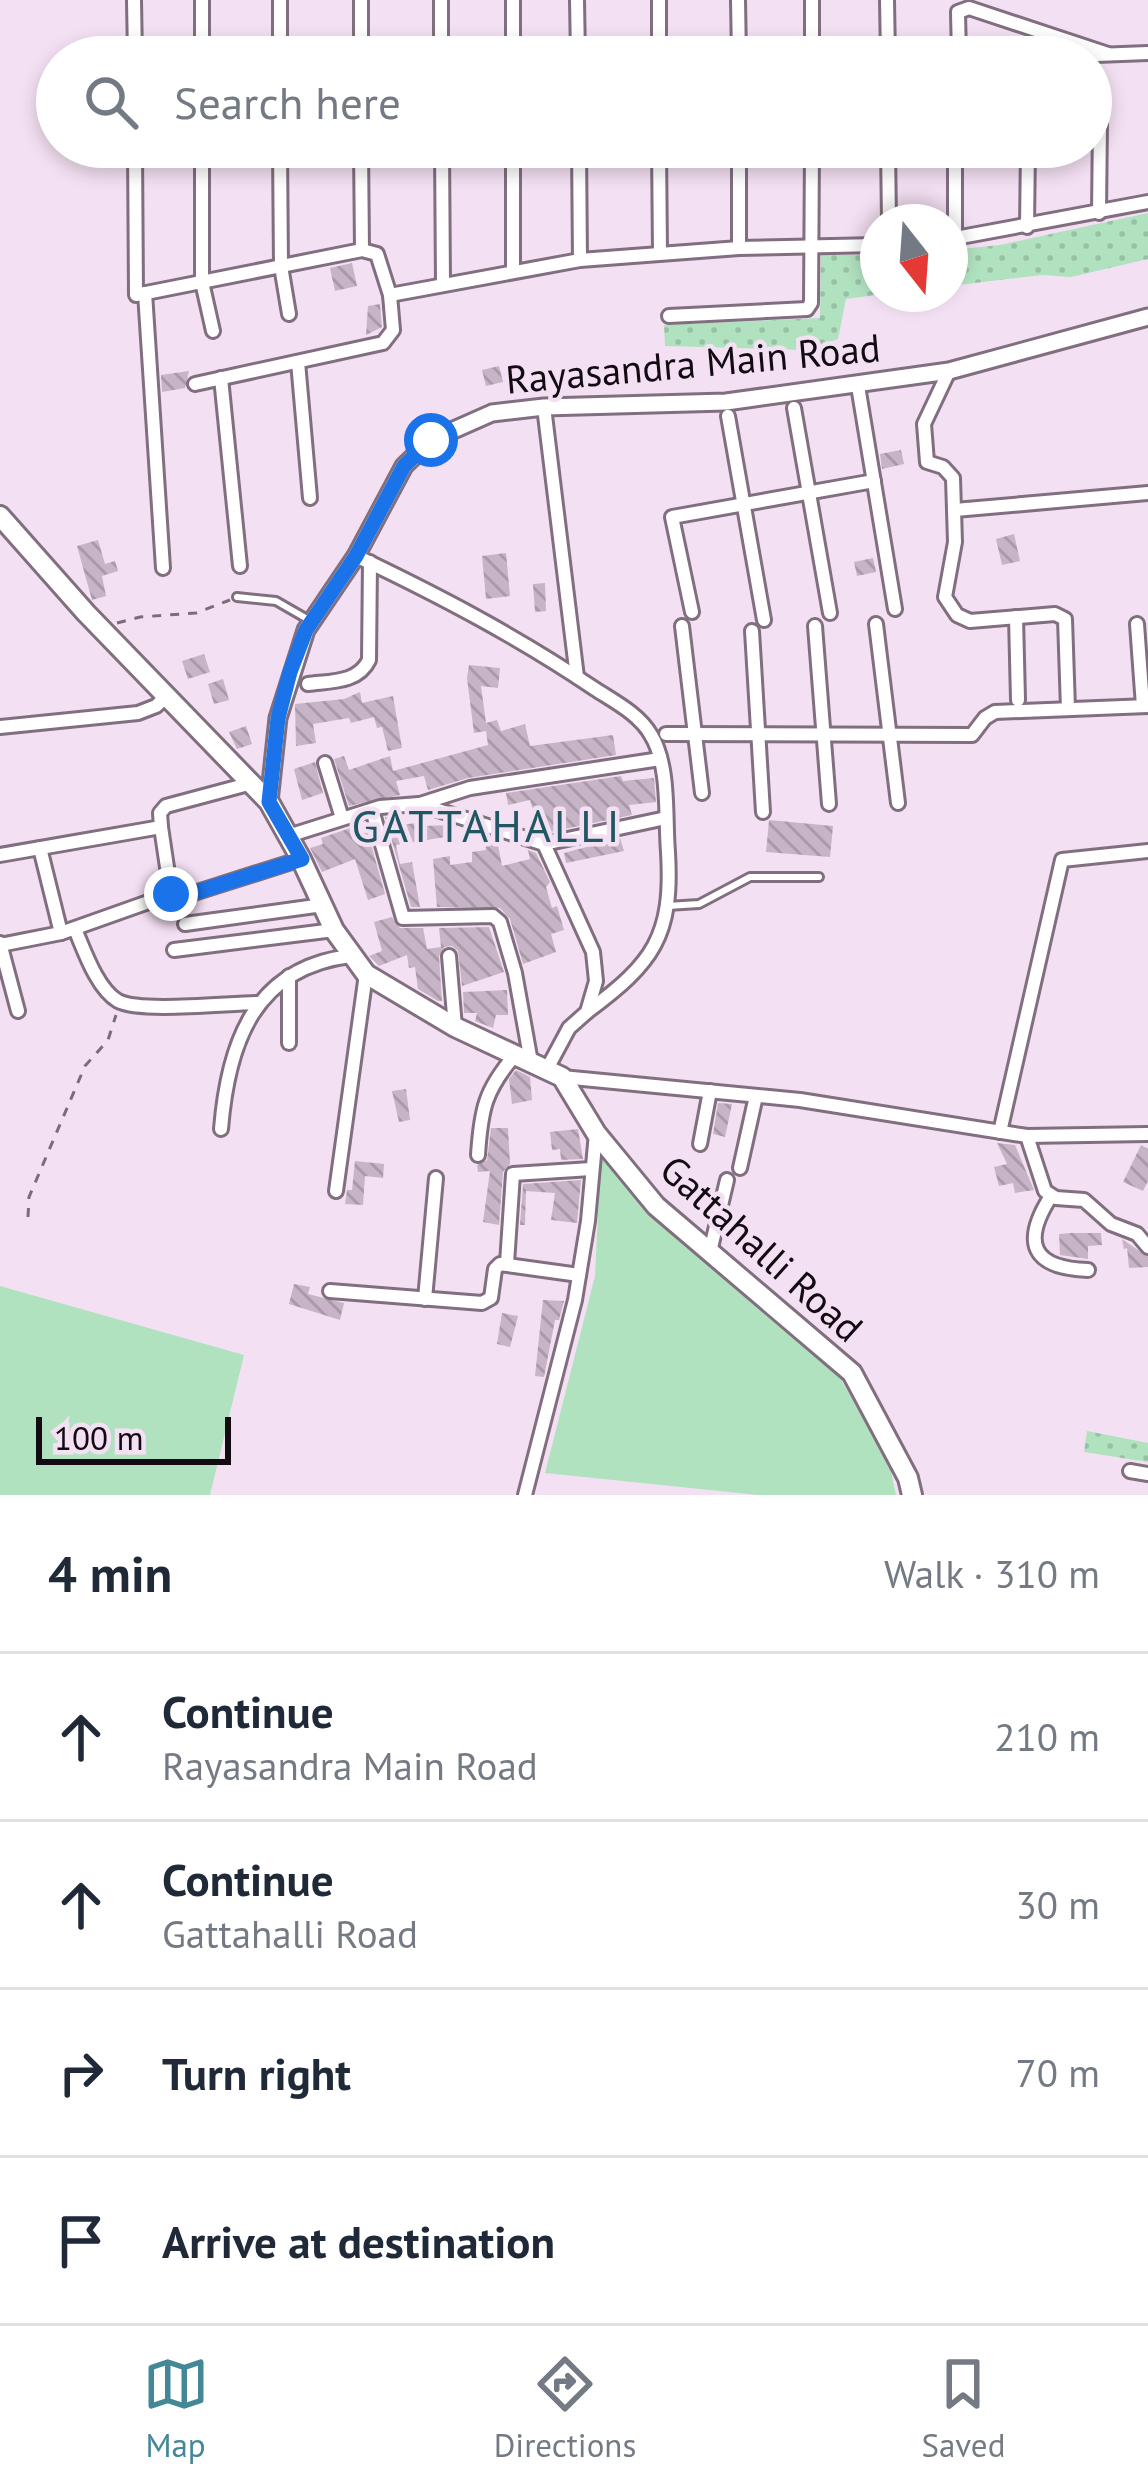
<!DOCTYPE html>
<html lang="en">
<head>
<meta charset="utf-8">
<style>
	:root { --surface:#fff; --page:#f6f6f7; --text:#1f2937; --muted:#747a83; --line:#e0e1e3; --accent:#448797 }
	body { margin:0; font-family:"PT Sans",sans-serif; background:var(--page); color:var(--text) }
	.compass { position:absolute; left:860px; top:204px; width:108px; height:108px; border-radius:50%; background:var(--surface); box-shadow:0 6px 18px #0003; rotate:163deg }
	.scale { position:absolute; left:36px; bottom:30px; width:195px; box-sizing:border-box; padding-left:12px; border:6px solid #120c12; border-top:0; font-size:33px; line-height:42px; white-space:nowrap; color:#120c12; -webkit-text-stroke:9px #f4e0f3; paint-order:stroke }
	.stop { position:absolute; width:36px; height:36px; margin:-27px; border:9px solid #1a73e8; border-radius:50%; background:#fff }
	.stop.end { background:#1a73e8; border-color:#fff; box-shadow:0 3px 12px #0008 }
	.list { margin:0; padding:0; list-style:none }
	h2 { display:flex; justify-content:space-between; align-items:center; height:156px; margin:0; padding:0 48px; font-size:51px }
	h2 small { font-size:39px; font-weight:400; color:var(--muted) }
	.list li { display:grid; grid-template-columns:78px 1fr auto; gap:36px; align-items:center; box-sizing:border-box; height:168px; padding:0 48px; border-top:3px solid var(--line) }
	.list b { display:block; font-size:45px; white-space:nowrap }
	.list p { margin:0; font-size:39px; white-space:nowrap; color:var(--muted) }
	.list em { font-size:39px; font-style:normal; color:var(--muted) }
	.icon { flex:none; width:66px; height:66px; fill:none; stroke:currentColor; stroke-width:2; stroke-linecap:round; stroke-linejoin:round }
	.map { position:relative; flex:none; width:1148px; height:1495px; overflow:hidden }
	.search { position:absolute; background:var(--surface); box-shadow:0 6px 18px #0003; left:36px; right:36px; top:36px; height:132px; display:flex; align-items:center; gap:30px; box-sizing:border-box; padding:0 42px; border-radius:66px; color:var(--muted); font-size:45px }
	.sheet { height:828px; background:var(--surface) }
	nav { display:flex; justify-content:space-around; align-items:center; box-sizing:border-box; height:168px; border-top:3px solid var(--line); background:var(--surface); font-size:33px; color:var(--muted) }
	nav a { display:grid; justify-items:center; gap:6px }
	nav .on { color:var(--accent) }
	.map>svg:first-child { display:block }
</style>
</head>
<body>
<div class="map">
<svg width="1148" height="1495" viewBox="0 0 1148 1495">
	<defs>
		<pattern id="garden-dots" width="8" height="8" patternUnits="userSpaceOnUse" patternTransform="scale(3)"><rect width="8" height="8" fill="#b1e2c0"/><path d="M2 2h.1M6 6h.1" fill="none" stroke="#97c1a4" stroke-width="1.8" stroke-linecap="round"/></pattern>
		<pattern id="building-back-hatch" width="6" height="6" patternUnits="userSpaceOnUse" patternTransform="scale(3)"><rect width="6" height="6" fill="#c7b4c6"/><path d="M-1 5l2 2M0 0l6 6M5-1l2 2" fill="none" stroke="#aa9aa9"/></pattern>
	</defs>
	<rect width="100%" height="100%" fill="#f4e0f3"/>
	<g fill="#b1e2c0">
		<polygon points="601,1151 682,1244 833,1366 889,1462 896,1495 758,1495 545,1473 595,1276"/>
		<polygon points="0,1286 244,1355 210,1495 0,1495"/>
	</g>
	<g fill="url(#garden-dots)">
		<polygon points="1148,213 1148,259 1071,277 1042,275 950,286 950,250 1000,245"/>
		<polygon points="821,255 878,255 878,294 882,294 846,299 838,339 805,350 665,346 664,325 820,318"/>
		<polygon points="1087,1431 1148,1443 1148,1462 1084,1452"/>
	</g>
	<g fill="url(#building-back-hatch)">
		<polygon points="352,263 357,286 335,291 330,268"/>
		<polygon points="380,304 382,327 366,335 368,306"/>
		<polygon points="499,366 503,382 486,386 482,370"/>
		<polygon points="189,371 185,388 162,392 161,375"/>
		<polygon points="901,450 904,464 882,469 880,454"/>
		<polygon points="1014,534 1020,561 1002,565 996,539"/>
		<polygon points="98,540 105,564 115,561 118,571 102,576 106,596 92,600 77,546"/>
		<polygon points="506,553 510,596 486,599 482,556"/>
		<polygon points="873,558 876,572 857,576 854,562"/>
		<polygon points="545,583 546,611 535,612 533,584"/>
		<polygon points="204,654 210,672 188,679 182,661"/>
		<polygon points="469,665 500,668 498,688 481,686 486,723 497,720 501,731 525,724 530,746 613,735 616,755 468,778 428,790 424,776 396,781 400,795 349,806 334,759 344,756 349,770 390,756 393,771 488,745 486,731 474,733 467,678"/>
		<polygon points="223,679 229,700 214,704 208,684"/>
		<polygon points="360,692 362,703 393,696 402,748 388,751 382,727 377,728 374,717 351,723 349,718 313,724 316,743 296,746 295,704 344,699"/>
		<polygon points="246,726 252,744 237,749 229,732"/>
		<polygon points="315,762 323,793 302,800 294,769"/>
		<polygon points="621,776 623,781 654,778 656,802 629,805 632,815 545,833 540,832 530,800 508,805 506,793"/>
		<polygon points="385,817 392,817 393,826 424,822 424,826 451,825 451,836 396,845 400,864 412,862 420,907 411,907"/>
		<polygon points="769,820 833,826 830,857 766,852"/>
		<polygon points="365,823 385,894 368,900 355,859 322,872 310,848 323,844 321,838"/>
		<polygon points="620,838 624,851 566,863 564,853"/>
		<polygon points="494,839 497,840 502,866 530,859 528,850 536,853 550,882 546,887 552,908 557,906 564,930 551,934 556,952 523,964 510,919 500,908 437,907 433,859 450,856 450,865 472,862 472,852 486,850 485,840"/>
		<polygon points="392,917 400,928 423,928 427,949 441,947 439,928 489,927 504,972 462,986 458,951 452,946 444,947 439,956 442,1001 438,1001 418,989 415,967 409,968 407,955 379,966 369,956 382,951 374,922"/>
		<polygon points="507,990 508,1015 496,1015 493,1028 475,1021 477,1013 464,1013 463,992"/>
		<polygon points="516,1070 530,1077 532,1100 512,1104 509,1079"/>
		<polygon points="406,1089 410,1120 399,1122 392,1091"/>
		<polygon points="718,1103 732,1104 725,1137 713,1134"/>
		<polygon points="491,1128 508,1128 510,1164 503,1172 499,1225 483,1222 490,1171 478,1172 477,1165 487,1160"/>
		<polygon points="578,1129 583,1159 561,1160 560,1149 552,1150 550,1132"/>
		<polygon points="997,1143 1015,1145 1034,1190 1015,1193 1013,1183 999,1186 994,1167 1007,1164"/>
		<polygon points="1141,1145 1148,1149 1148,1181 1143,1191 1123,1182"/>
		<polygon points="355,1161 384,1164 383,1178 365,1176 363,1205 345,1204 347,1190 352,1190"/>
		<polygon points="581,1180 577,1223 551,1220 555,1193 526,1191 525,1225 520,1225 523,1184"/>
		<polygon points="1071,1233 1101,1233 1102,1245 1088,1246 1088,1259 1060,1255 1059,1234"/>
		<polygon points="1122,1239 1148,1257 1148,1267 1129,1268 1127,1248 1124,1249"/>
		<polygon points="294,1284 310,1287 308,1294 344,1303 340,1320 289,1304"/>
		<polygon points="543,1300 564,1301 559,1320 555,1320 544,1377 535,1376"/>
		<polygon points="502,1313 518,1316 510,1347 497,1344"/>
	</g>
	<g fill="none" stroke-linecap="round" stroke-linejoin="round">
		<g stroke="#816f7f" stroke-width="12">
			<g id="service">
				<polyline points="237,597 276,601 309,620"/>
				<polyline points="667,906 699,904 750,877 819,877"/>
			</g>
		</g>
		<g stroke="#816f7f" stroke-width="18">
			<g id="minor">
				<polyline points="134,0 135,57"/>
				<polyline points="280,0 280,57"/>
				<polyline points="361,0 361,57"/>
				<polyline points="441,0 441,57"/>
				<polyline points="513,0 513,57"/>
				<polyline points="577,0 578,57"/>
				<polyline points="659,0 659,57"/>
				<polyline points="738,0 739,57"/>
				<polyline points="812,0 812,57"/>
				<polyline points="887,0 888,57"/>
				<polyline points="202,57 202,0"/>
				<polyline points="959,57 958,12 969,8 1108,54"/>
				<polyline points="1045,57 1148,53"/>
				<polyline points="135,147 136,295 362,250 377,254 390,295 393,330 383,343 195,384"/>
				<polyline points="202,147 202,282 213,331"/>
				<polyline points="280,147 281,266 289,314"/>
				<polyline points="361,147 362,250"/>
				<polyline points="442,147 443,284"/>
				<polyline points="513,147 513,270"/>
				<polyline points="579,147 580,260"/>
				<polyline points="659,147 660,253"/>
				<polyline points="739,147 739,248"/>
				<polyline points="888,147 889,222"/>
				<polyline points="1099,213 1100,121"/>
				<polyline points="1027,227 1028,147"/>
				<polyline points="955,238 955,147"/>
				<polyline points="950,239 1148,202"/>
				<polyline points="145,293 163,568"/>
				<polyline points="390,295 580,260 739,248 878,245"/>
				<polyline points="669,316 807,309 811,303 812,147"/>
				<polyline points="298,362 310,498"/>
				<polyline points="949,371 924,424 927,462 943,467 953,478 955,542 945,597 957,615 970,621 1055,614 1065,619 1068,709"/>
				<polyline points="221,378 240,566"/>
				<polyline points="858,386 895,609"/>
				<polyline points="544,407 577,677"/>
				<polyline points="794,408 830,613"/>
				<polyline points="728,416 764,620"/>
				<polyline points="955,510 1148,493"/>
				<path d="M356 556C440 596 518 637 595 689 615 702 639 714 651 735 670 766 665 816 668 852 673 937 653 963 587 1012"/>
				<polyline points="692,612 672,517 874,481"/>
				<polyline points="1016,617 1018,700"/>
				<polyline points="876,624 898,803"/>
				<polyline points="1137,624 1143,706"/>
				<polyline points="682,626 702,793"/>
				<polyline points="815,626 829,804"/>
				<polyline points="752,631 763,812"/>
				<path d="M308 684C331 681 358 683 369 660L370 562"/>
				<polyline points="0,727 138,713 156,706 167,696"/>
				<polyline points="666,734 972,735 985,718 995,712 1148,706"/>
				<polyline points="325,763 342,818"/>
				<polyline points="420,804 470,788 660,759"/>
				<polyline points="372,810 403,918 493,916 500,922 515,973 531,1062"/>
				<polyline points="161,827 171,894"/>
				<polyline points="288,836 380,807 419,804 544,844 593,952 596,981 587,1012 569,1028 547,1069"/>
				<polyline points="544,844 666,818"/>
				<polyline points="40,848 61,933"/>
				<polyline points="0,855 161,827 160,813 166,806 252,783"/>
				<polyline points="185,924 323,905"/>
				<path d="M75 929C84 950 97 989 118 1001 141 1013 229 1003 259 1003"/>
				<polyline points="0,943 18,1011"/>
				<polyline points="0,945 61,933 171,894 194,893 301,859"/>
				<polyline points="174,950 334,930"/>
				<polyline points="449,956 455,1027"/>
				<polyline points="289,1043 289,976"/>
				<polyline points="562,1077 800,1100 1027,1136 1148,1134"/>
				<path d="M221 1129C228 1043 254 968 350 956"/>
				<polyline points="1000,1132 1062,860 1148,851"/>
				<polyline points="1027,1136 1045,1191 1056,1198 1084,1200 1111,1224 1137,1234 1148,1247"/>
				<polyline points="700,1144 710,1091"/>
				<path d="M478 1155C481 1109 485 1090 515 1055"/>
				<polyline points="740,1168 756,1096"/>
				<polyline points="336,1191 366,974"/>
				<path d="M1051 1196C1021 1243 1032 1268 1088 1270"/>
				<polyline points="710,1252 727,1180"/>
				<polyline points="507,1263 513,1174 591,1169"/>
				<polyline points="330,1291 482,1303 491,1298 495,1269 500,1264 579,1275"/>
				<polyline points="425,1299 436,1178"/>
				<polyline points="1130,1471 1148,1474"/>
				<polyline points="525,1495 575,1300 588,1221 596,1133"/>
			</g>
		</g>
		<g stroke="#816f7f" stroke-width="21">
			<polyline id="tertiary" points="269,802 278,718 306,630 356,556 404,466 431,440 492,413 544,407 726,402 949,371 1148,317"/>
		</g>
		<g stroke="#816f7f" stroke-width="24">
			<polyline id="secondary" points="0,516 86,613 269,802 301,859 334,930 366,974 455,1027 562,1077 596,1133 656,1206 852,1373 908,1478 912,1495"/>
		</g>
		<g stroke="#7a6d79" stroke-width="3" stroke-dasharray="9 9" stroke-linecap="butt">
			<polyline points="117,623 140,617 196,613 230,600"/>
			<polyline points="28,1217 29,1197 85,1066 108,1040 116,1015"/>
		</g>
		<use href="#service" stroke="#fff" stroke-width="6"/>
		<use href="#minor" stroke="#fff" stroke-width="12"/>
		<use href="#tertiary" stroke="#fff" stroke-width="15"/>
		<use href="#secondary" stroke="#fff" stroke-width="18"/>
	</g>
	<g fill="none" stroke-linecap="round" stroke-linejoin="round">
		<polyline stroke="#1a73e8" stroke-width="15" points="171,894 194,893 302,859 269,802 278,718 290,672 306,630 356,556 404,466 431,440"/>
	</g>
	<g text-anchor="middle" dominant-baseline="central" stroke-width="9" stroke-linejoin="round" paint-order="stroke">
		<g font-size="39" fill="#120c12" stroke="#f4e0f3">
			<text transform="translate(693 363) rotate(-5)">Rayasandra Main Road</text>
			<text transform="translate(762 1248) rotate(42)">Gattahalli Road</text>
		</g>
		<g font-size="45" letter-spacing="3" fill="#205763" stroke="#f4e0f3">
			<text x="487" y="825">GATTAHALLI</text>
		</g>
	</g>
</svg>
<svg class="compass" viewBox="-18 -18 36 36"><path d="M0-13l5 13h-10z" fill="#e53935"/><path d="M0 13l5-13h-10z" fill="#747a83"/></svg>
<div class="scale">100 m</div>
<div class="stop" style="left:431px;top:440px"></div>
<div class="stop end" style="left:171px;top:894px"></div>
<div class="search"><svg class="icon" aria-label="search" viewBox="0 0 24 24"><circle cx="10" cy="10" r="6"/><path d="M15 15l6 6"/></svg>Search here</div>
</div>
<section class="sheet">
<h2>4 min<small>Walk · 310 m</small></h2>
<ul class="list">
<li><svg class="icon" aria-label="ahead" viewBox="0 0 24 24"><path d="M12 20V5M6 11l6-6 6 6"/></svg><div><b>Continue</b><p>Rayasandra Main Road</p></div><em>210 m</em></li>
<li><svg class="icon" aria-label="ahead" viewBox="0 0 24 24"><path d="M12 20V5M6 11l6-6 6 6"/></svg><div><b>Continue</b><p>Gattahalli Road</p></div><em>30 m</em></li>
<li><svg class="icon" aria-label="right" viewBox="0 0 24 24"><path d="M7 20v-9h11M14 6l5 5-5 5"/></svg><div><b>Turn right</b></div><em>70 m</em></li>
<li><svg class="icon" aria-label="arrive" viewBox="0 0 24 24"><path d="M6 21V4h12l-3 4 3 4H6"/></svg><div><b>Arrive at destination</b></div></li>
</ul>
</section>
<nav>
<a class="on"><svg class="icon" aria-label="map" viewBox="0 0 24 24"><path d="M3 6l6-2 6 2 6-2v14l-6 2-6-2-6 2zM9 4v14M15 6v14"/></svg>Map</a>
<a><svg class="icon" aria-label="directions" viewBox="0 0 24 24"><path d="M12 3l9 9-9 9-9-9zM9 14v-3h6M13 9l2 2-2 2"/></svg>Directions</a>
<a><svg class="icon" aria-label="saved" viewBox="0 0 24 24"><path d="M7 4h10v16l-5-4-5 4z"/></svg>Saved</a>
</nav>
</body>
</html>
